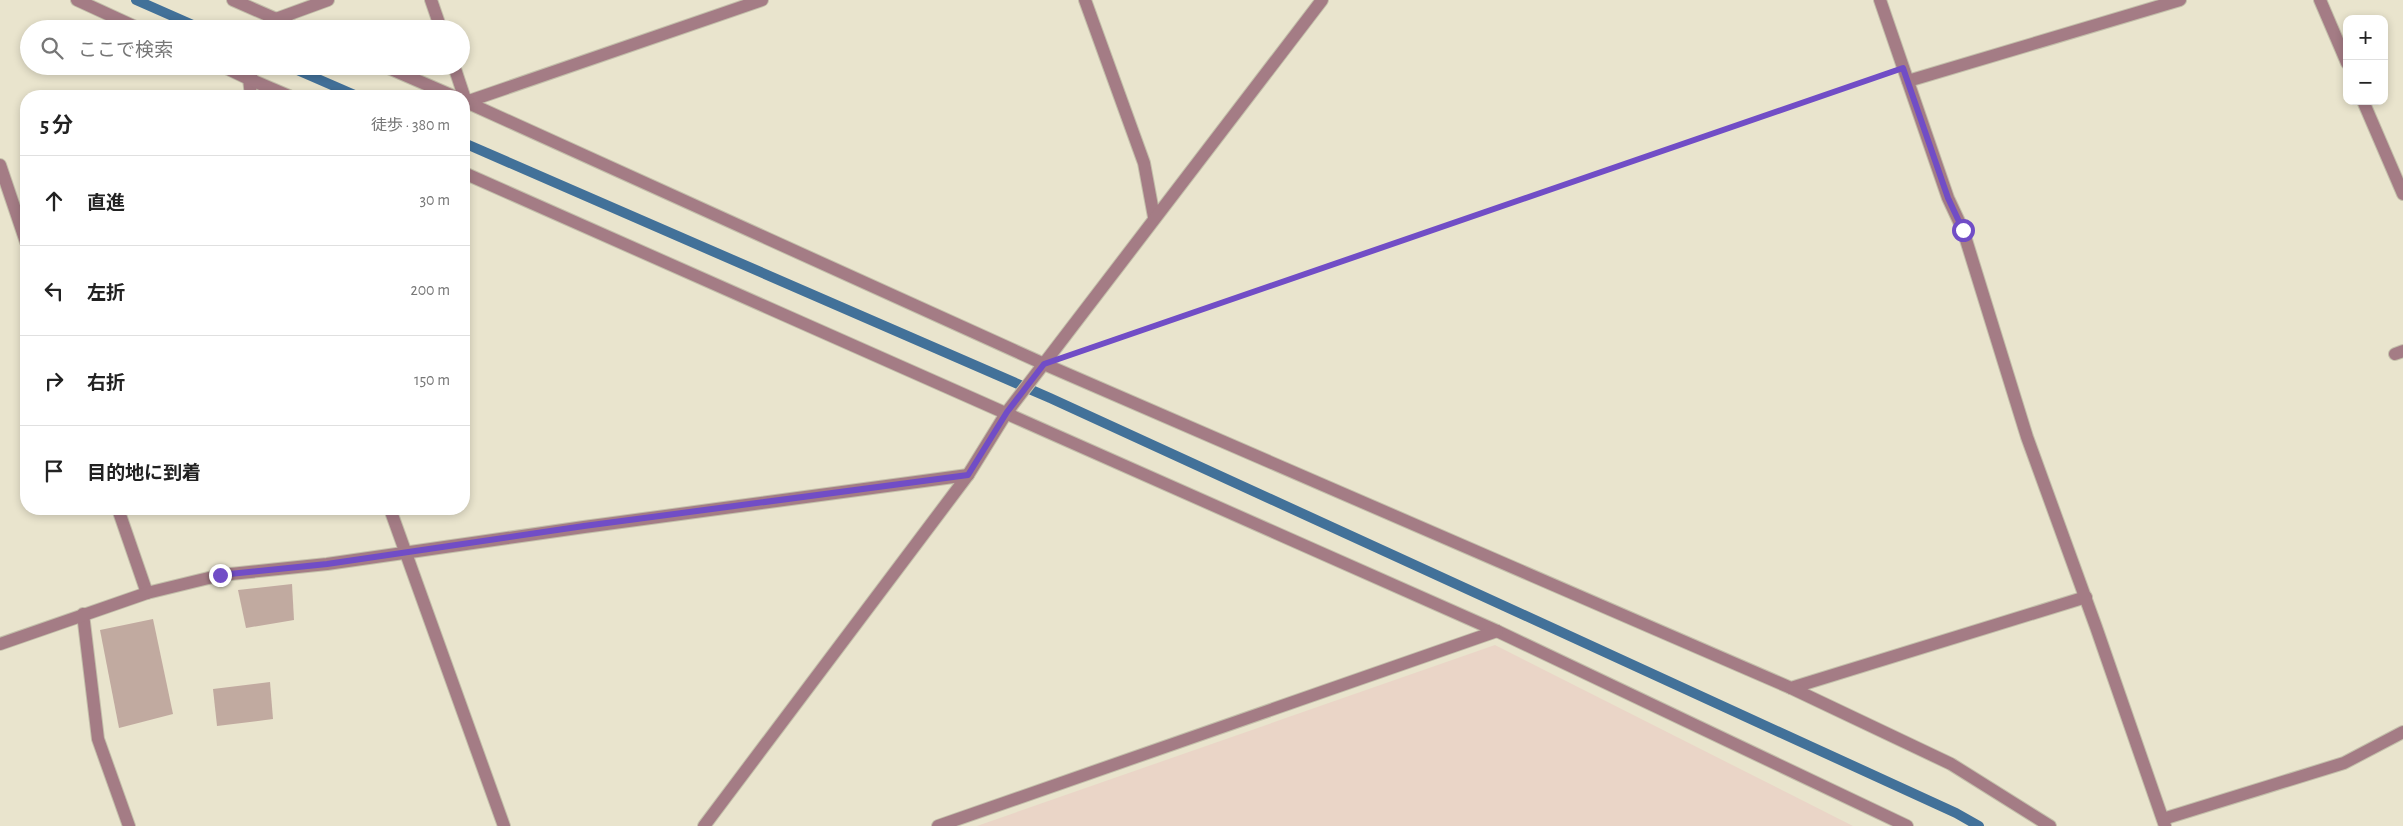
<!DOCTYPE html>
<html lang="ja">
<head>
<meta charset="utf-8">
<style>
	:root { --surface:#fff; --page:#f2f2f2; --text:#222; --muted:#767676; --line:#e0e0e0 }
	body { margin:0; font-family:"Alegreya Sans","Noto Sans JP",sans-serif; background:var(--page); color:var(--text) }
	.controls { position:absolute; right:15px; top:15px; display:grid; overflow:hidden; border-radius:10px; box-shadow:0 2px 8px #0003 }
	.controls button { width:45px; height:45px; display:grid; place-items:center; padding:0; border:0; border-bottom:1px solid var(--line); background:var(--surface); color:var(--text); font:25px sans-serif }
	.stop { position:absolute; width:15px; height:15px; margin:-11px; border:4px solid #714dc6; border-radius:50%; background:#fff }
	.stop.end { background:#714dc6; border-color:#fff; box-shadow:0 1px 5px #0008 }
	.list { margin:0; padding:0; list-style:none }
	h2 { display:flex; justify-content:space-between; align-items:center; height:65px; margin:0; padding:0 20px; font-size:21px }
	h2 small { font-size:16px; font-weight:400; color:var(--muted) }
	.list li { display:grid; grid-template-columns:32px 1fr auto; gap:15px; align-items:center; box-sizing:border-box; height:90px; padding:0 20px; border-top:1px solid var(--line) }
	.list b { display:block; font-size:19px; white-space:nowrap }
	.list em { font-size:16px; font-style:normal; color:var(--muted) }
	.icon { flex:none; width:28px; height:28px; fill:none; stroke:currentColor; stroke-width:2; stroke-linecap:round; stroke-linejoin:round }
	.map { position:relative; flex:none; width:2403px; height:826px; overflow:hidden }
	.search { position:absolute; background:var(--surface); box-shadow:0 2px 8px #0003; left:20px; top:20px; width:450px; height:55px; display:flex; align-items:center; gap:12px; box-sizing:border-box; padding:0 18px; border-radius:28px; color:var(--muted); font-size:19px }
	.panel { position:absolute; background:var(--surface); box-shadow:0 2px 8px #0003; left:20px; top:90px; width:450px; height:425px; border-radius:20px }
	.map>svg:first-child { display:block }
</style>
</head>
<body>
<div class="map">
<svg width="2403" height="826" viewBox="0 0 2403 826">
	<rect width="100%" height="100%" fill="#e9e4cd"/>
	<polygon fill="#ead5c7" points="1495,645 1853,826 977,826"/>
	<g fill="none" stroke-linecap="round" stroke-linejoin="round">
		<g stroke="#427199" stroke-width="10">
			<polyline points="136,0 202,29"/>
			<polyline points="288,66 357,96"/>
			<polyline points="464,143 1050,398 1956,813 1979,826"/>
		</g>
	</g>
	<g fill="#c1aaa0">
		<polygon points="292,584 294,620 246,628 238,590"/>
		<polygon points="153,619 173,714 119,728 100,630"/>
		<polygon points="270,682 273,719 217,726 213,689"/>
	</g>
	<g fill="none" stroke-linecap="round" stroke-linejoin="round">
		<g stroke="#c3bfaa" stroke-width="14">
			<g id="minor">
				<polyline points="77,0 140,29"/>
				<polyline points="233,0 299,29"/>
				<polyline points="431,0 441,29"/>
				<polyline points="1085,0 1144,163 1154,217"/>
				<polyline points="2320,0 2347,63"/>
				<polyline points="271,29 276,19 328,0"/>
				<polyline points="222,66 249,79 251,96"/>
				<polyline points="255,66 249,79 289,96"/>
				<polyline points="384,66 453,96"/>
				<polyline points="454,66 466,102 762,0"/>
				<polyline points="1908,81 2180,0"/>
				<polyline points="464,101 1044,364 1791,688 2086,597"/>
				<polyline points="2363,101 2403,194"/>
				<polyline points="0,165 26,242"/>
				<polyline points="464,173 1497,631 1907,826"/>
				<polyline points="2395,354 2403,351"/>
				<polyline points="118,509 147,593"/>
				<polyline points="390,509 504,826"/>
				<polyline points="83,614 98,739 129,826"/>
				<polyline points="0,644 147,593 221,575 327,564 584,527 968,475"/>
				<polyline points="1791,688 1951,764 2050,826"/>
				<polyline points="2163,819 2344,763 2403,732"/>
				<polyline points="704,826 968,475 1007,412 1322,0"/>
				<polyline points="938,826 1497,631"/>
			</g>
		</g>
		<g stroke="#c3bfaa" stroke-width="14">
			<polyline id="tertiary" points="1880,0 1948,198 1963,230 2027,437 2096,627 2165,826"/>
		</g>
		<polyline stroke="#a4a08e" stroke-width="3" stroke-dasharray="4 2.5" stroke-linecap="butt" points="1088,348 1881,75"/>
		<use href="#minor" stroke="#a47c85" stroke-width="12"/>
		<use href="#tertiary" stroke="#a47c85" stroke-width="12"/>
	</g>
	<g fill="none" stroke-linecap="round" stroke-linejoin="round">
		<polyline stroke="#714dc6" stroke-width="6" points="220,575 327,564 584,526 968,475 1007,412 1044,364 1903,68 1948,198 1963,230"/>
	</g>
</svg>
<div class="controls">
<button>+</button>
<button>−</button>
</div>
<div class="stop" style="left:1963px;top:230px"></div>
<div class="stop end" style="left:220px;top:575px"></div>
<div class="search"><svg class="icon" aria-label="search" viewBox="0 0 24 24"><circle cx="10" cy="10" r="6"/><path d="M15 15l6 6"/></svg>ここで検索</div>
<section class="panel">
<h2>5 分<small>徒歩 · 380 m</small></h2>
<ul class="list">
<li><svg class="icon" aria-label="ahead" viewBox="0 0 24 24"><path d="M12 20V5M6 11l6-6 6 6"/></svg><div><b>直進</b></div><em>30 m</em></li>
<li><svg class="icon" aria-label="left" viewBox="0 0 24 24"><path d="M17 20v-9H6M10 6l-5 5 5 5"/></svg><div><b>左折</b></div><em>200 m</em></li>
<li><svg class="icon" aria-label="right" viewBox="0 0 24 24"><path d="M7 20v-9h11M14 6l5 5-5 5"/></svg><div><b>右折</b></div><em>150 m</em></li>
<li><svg class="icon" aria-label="arrive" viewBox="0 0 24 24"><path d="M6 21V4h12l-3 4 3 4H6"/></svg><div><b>目的地に到着</b></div></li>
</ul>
</section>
</div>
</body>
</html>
